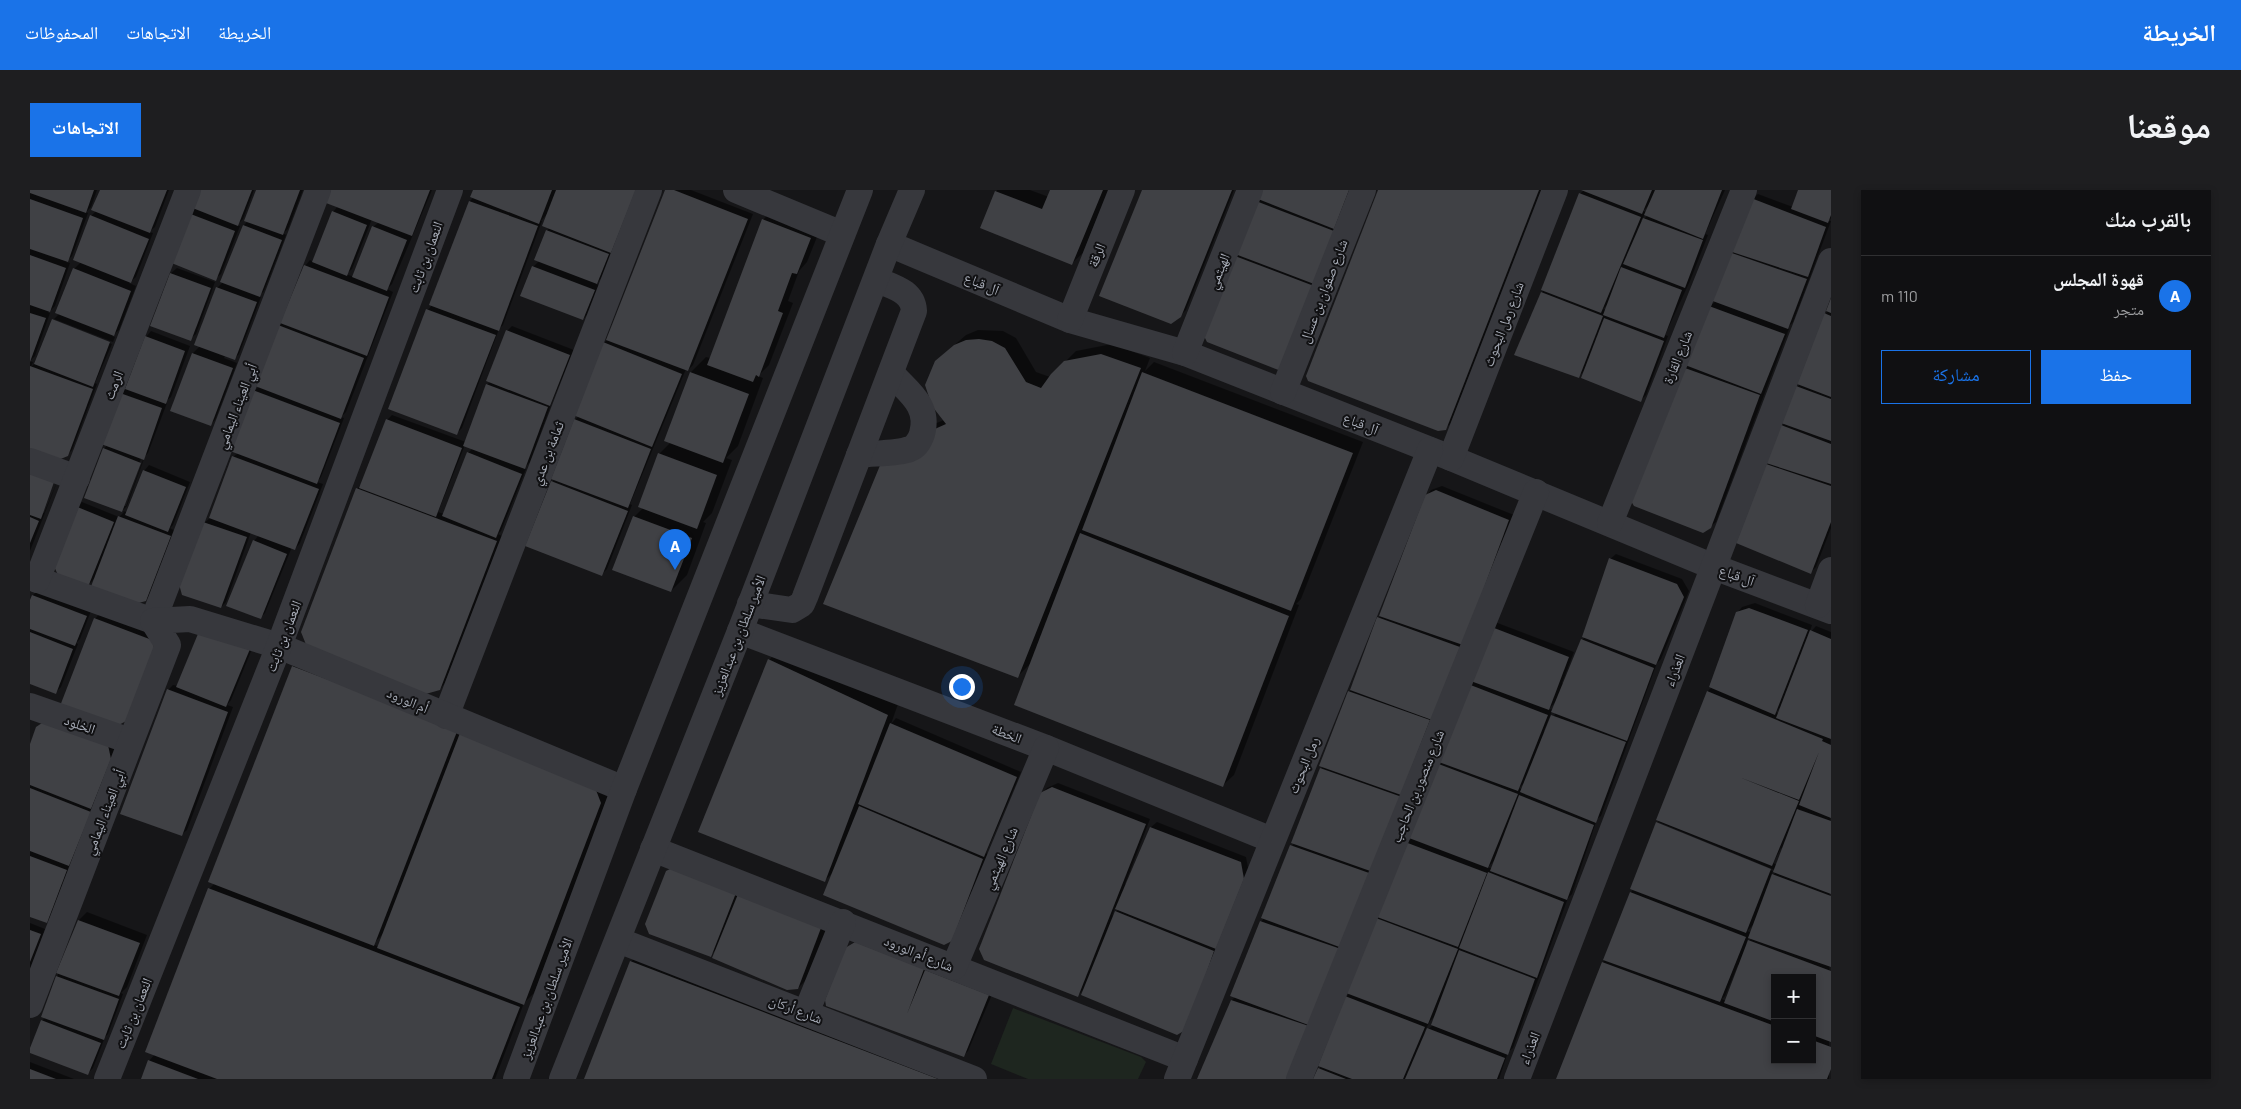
<!DOCTYPE html>
<html lang="ar">
<head>
<meta charset="utf-8">
<style>
	:root { --surface:#101012; --page:#1e1e20; --text:#f1f3f6; --muted:#9c9d9f; --line:#303032; --accent:#1a73e8 }
	body { margin:0; font-family:Barlow,"Noto Naskh Arabic",sans-serif; background:var(--page); color:var(--text); direction:rtl }
	.controls { position:absolute; right:15px; bottom:15px; display:grid; overflow:hidden; border-radius:0px; box-shadow:0 2px 8px #0003 }
	.controls button { width:45px; height:45px; display:grid; place-items:center; padding:0; border:0; border-bottom:1px solid var(--line); background:var(--surface); color:var(--text); font:25px sans-serif }
	.you { position:absolute; left:931px; top:496px; width:18px; height:18px; margin:-12px; border:4px solid #fff; border-radius:50%; background:#1a73e8; box-shadow:0 0 0 8px #1a73e833 }
	.badge { display:grid; place-items:center; width:32px; height:32px; border-radius:50%; background:var(--accent); color:#fff; font-size:16px; font-weight:700 }
	.pin { position:absolute; translate:-50% -41px; filter:drop-shadow(0 1px 2px #0008) }
	.pin::after { content:''; position:absolute; top:26px; width:18px; height:15px; background:inherit; clip-path:polygon(0 0,100% 0,50% 100%) }
	.list { margin:0; padding:0; list-style:none }
	h2 { display:flex; justify-content:space-between; align-items:center; height:65px; margin:0; padding:0 20px; font-size:21px }
	h2 small { font-size:16px; font-weight:400; color:var(--muted) }
	.list li { display:grid; grid-template-columns:32px 1fr auto; gap:15px; align-items:center; box-sizing:border-box; height:80px; padding:0 20px; border-top:1px solid var(--line) }
	.list b { display:block; font-size:19px; white-space:nowrap }
	.list p { margin:0; font-size:16px; white-space:nowrap; color:var(--muted) }
	.list em { font-size:16px; font-style:normal; color:var(--muted) }
	.actions { display:flex; gap:10px; padding:15px 20px }
	.actions a { flex:1; padding:11px 0; border:1px solid var(--accent); border-radius:0px; text-align:center; font-size:18px; color:var(--accent) }
	.actions .main { background:var(--accent); color:#fff }
	.map { position:relative; flex:none; width:1801px; height:889px; overflow:hidden; direction:ltr; border-radius:0px }
	header { display:flex; align-items:center; gap:30px; box-sizing:border-box; height:70px; padding:0 25px; background:var(--accent); color:#fff }
	header strong { font-size:24px }
	nav { display:flex; gap:28px; margin-inline-start:auto; font-size:18px }
	.intro { display:flex; align-items:center; justify-content:space-between; box-sizing:border-box; height:120px; padding:0 30px }
	h1 { margin:0; font-size:35px }
	.button { padding:12px 22px; border-radius:0px; background:var(--accent); color:#fff; font-size:18px; font-weight:700 }
	main { display:flex; gap:30px; padding:0 30px }
	aside { flex:1; background:var(--surface); border-radius:0px; box-shadow:0 2px 8px #0003 }
	.map>svg:first-child { display:block }
</style>
</head>
<body>
<header>
<strong>الخريطة</strong>
<nav><a>الخريطة</a><a>الاتجاهات</a><a>المحفوظات</a></nav>
</header>
<div class="intro"><h1>موقعنا</h1><a class="button">الاتجاهات</a></div>
<main>
<aside>
<h2>بالقرب منك<small></small></h2>
<ul class="list">
<li><span class="badge">A</span><div><b>قهوة المجلس</b><p>متجر</p></div><em>110 m</em></li>
</ul>
<div class="actions"><a class="main">حفظ</a><a>مشاركة</a></div>
</aside>
<div class="map">
<svg width="1801" height="889" viewBox="0 0 1801 889">
	<rect width="100%" height="100%" fill="#161618"/>
	<polygon fill="#1e261f" points="983,818 1111,867 1116,872 1108,889 998,889 961,874"/>
	<g fill="#0007" fill-rule="evenodd">
		<polygon points="0,0 67,0 61,17 56,22 58,23 42,66 36,72 40,73 25,116 18,123 20,123 5,166 0,171 3,172 1,177 7,171 24,129 24,131 82,154 65,193 67,194 42,260 37,265 0,259"/>
		<polygon points="71,0 139,0 125,37 119,42 123,43 106,87 99,93 106,96 89,140 82,146 85,147 83,152 24,129 29,124 44,79 51,72 61,26 66,21"/>
		<polygon points="168,0 224,0 213,29 207,35 210,36 191,84 185,89 159,24"/>
		<polygon points="228,0 273,0 258,39 253,43 256,45 234,101 229,106 231,107 209,164 204,169 195,166 194,168 207,173 185,230 180,235 141,220 163,163 170,156 187,98 193,92 214,35 218,31"/>
		<path d="M302 0H402L362 94 357 99 363 102 316 222 311 227 314 228 291 287 287 292 293 294 270 353 265 359 262 357 235 423 230 428 224 351 229 345 221 342 196 412 191 417 174 333 180 328 203 267 208 263 224 201 229 197 249 136 275 76 280 70 284 72 303 22 308 16ZM342 29 349 32 343 37 324 87 316 84 322 79Z"/>
		<polygon points="444,0 608,0 572,87 566,94 569,95 558,124 553,129 503,77 509,71 517,41 519,38 518,23 511,31 512,31 473,135 469,139 432,238 427,243 398,120 402,115 440,11 444,7"/>
		<polygon points="637,0 661,0 723,24 663,175 658,180 656,179 600,314 602,315 577,379 572,384 497,355 524,289 545,230 549,226 574,153 578,149"/>
		<polygon points="967,0 1000,0 1019,7 1022,0 1078,0 1053,63 1042,73 966,2"/>
		<polygon points="1114,0 1204,0 1156,120 1150,126"/>
		<polygon points="1322,0 1256,174 1175,144 1228,12 1231,9"/>
		<polygon points="1350,0 1512,0 1421,233 1415,239"/>
		<path d="M1554 0H1695L1675 44 1678 45 1660 91 1635 145 1638 146 1616 205 1611 210 1556 179 1549 186 1512 103 1550 4ZM1620 14 1617 22 1613 21ZM1615 24 1618 25 1612 31H1611ZM1579 113 1576 120 1573 119Z"/>
		<polygon points="1770,0 1801,0 1801,28 1798,31 1801,31 1763,132 1757,138 1759,139 1686,332 1680,337 1656,178 1659,175 1680,116 1686,111 1682,109 1722,9 1728,4 1763,17"/>
		<polygon points="743,19 791,37 777,72 769,81 758,111 763,113 739,175 728,186 733,188 708,256 696,268 702,270 682,323 673,332 676,333 657,385 641,401 604,327 613,318 629,264 641,252 661,182 676,167 680,168 733,30"/>
		<polygon points="147,78 185,92 166,144 160,149 122,135 141,83"/>
		<polygon points="1801,111 1801,338 1786,377 1781,382 1738,275"/>
		<path d="M482 136 544 160 522 212 500 272 494 278 496 279 471 341 468 344 472 346 415 493 410 499 327 299 332 294 357 230 362 225 436 252 457 195 461 191 477 141ZM435 255 443 258 438 263 414 324 408 322Z"/>
		<polygon points="948,140 973,141 986,148 1006,182 1020,187 1046,161 1082,154 1120,168 1115,181 1124,172 1333,252 1271,409 1266,414 1269,415 1204,585 1193,595 1002,472 988,486 892,239 914,230 906,171 936,145"/>
		<path d="M121 141 160 156 141 207 135 212 137 213 118 263 115 266 97 316 92 321 97 322 114 281 119 275 160 292 143 335 140 338 145 341 121 405 115 410 66 387 57 396 46 317 52 312 89 327 94 322 56 307 74 259 77 255 91 203 96 198 116 147ZM112 266 114 267 96 316H93Z"/>
		<polygon points="0,277 12,323 14,323 29,287 0,361"/>
		<polygon points="1412,296 1484,325 1287,832 1169,889 1202,810 1205,807 1231,732 1234,728 1262,656 1265,653 1319,502 1322,499 1396,306 1401,300"/>
		<path d="M1586 364 1652 389 1659 401 1631 469 1627 473 1571 626 1567 629 1542 704 1538 708 1483 858 1478 862 1469 889H1285L1291 876 1316 807 1320 803 1376 653 1382 648 1465 432 1544 462 1532 493 1534 494 1552 450 1555 447 1580 369ZM1527 510 1523 520 1519 519ZM1522 521 1526 522 1516 542 1514 541ZM1496 591 1493 600 1489 598ZM1466 669 1462 679 1458 677ZM1406 825 1402 836 1394 843 1400 831Z"/>
		<polygon points="8,400 61,421 50,449 46,453 48,454 31,497 26,502 0,493 0,413 3,405"/>
		<path d="M1725 413 1782 435 1779 444 1786 436 1801 442 1799 889H1527L1601 702 1604 699 1628 632V634L1743 681 1740 688 1747 681 1628 632 1630 630 1627 629 1678 501 1682 497 1707 423 1712 417ZM1752 516 1749 524 1746 522ZM1751 658 1753 659 1747 675 1743 673ZM1726 732 1722 743 1717 741ZM1719 746 1722 748 1716 754ZM1708 775 1710 776 1696 811 1692 809 1695 806ZM1745 788H1782V870H1745Z"/>
		<polygon points="70,423 127,445 105,522 65,429"/>
		<polygon points="224,454 201,510 197,515 203,517 157,640 151,645 138,500 143,495 148,496"/>
		<polygon points="750,459 868,514 861,534 866,528 991,582 956,663 958,664 926,744 804,682 795,690 739,470"/>
		<path d="M273 466 582 602 504 803 494 813 465 889H112L119 871 125 864 179 699 185 693 179 691 263 476ZM354 743 349 757 343 754Z"/>
		<polygon points="83,550 86,563 44,670 40,674 41,675 21,727 16,732 0,726 0,557"/>
		<path d="M1028 593 1120 629 1095 694 1097 695 1121 637 1127 632 1216 667 1219 683 1162 833 1055 798 1048 805 1011 604 1017 598ZM1085 718 1089 719 1082 726Z"/>
		<polygon points="637,682 801,727 779,787 768,798 687,759 680,765"/>
		<polygon points="57,722 117,745 97,797 91,803 93,804 78,844 75,847 63,878 58,883 0,861 12,831 16,827 12,826 49,730"/>
		<polygon points="0,733 15,739 0,779"/>
		<polygon points="831,747 964,800 938,861 933,866 797,815 816,758"/>
		<polygon points="606,766 927,889 556,889 601,772"/>
		<polygon points="0,872 44,889 0,889"/>
	</g>
	<g fill="#404145">
		<polygon points="0,0 64,0 56,23 0,3"/>
		<polygon points="70,0 137,0 120,43 61,20"/>
		<polygon points="167,0 222,0 208,36 160,17"/>
		<polygon points="226,0 270,0 253,45 214,31"/>
		<polygon points="301,0 400,0 382,46 296,13"/>
		<polygon points="443,0 522,0 509,34 440,7"/>
		<polygon points="526,0 606,0 581,63 512,36"/>
		<polygon points="635,0 644,0 718,29 658,181 576,150"/>
		<polygon points="1020,0 1073,0 1042,75 950,38 965,1 1012,19"/>
		<polygon points="1112,0 1202,0 1151,127 1141,134 1069,106"/>
		<polygon points="1231,0 1319,0 1304,39 1228,9"/>
		<polygon points="1348,0 1509,0 1416,240 1408,241 1278,191 1276,186"/>
		<polygon points="1551,0 1622,0 1612,24"/>
		<polygon points="1625,0 1692,0 1673,49 1614,25"/>
		<polygon points="1768,0 1801,0 1801,25 1798,33 1761,19"/>
		<polygon points="1549,3 1611,27 1571,123 1511,100"/>
		<polygon points="1721,8 1796,37 1778,87 1699,61"/>
		<polygon points="0,9 53,28 38,72 0,59"/>
		<polygon points="439,11 508,36 469,141 399,115"/>
		<polygon points="1226,11 1304,41 1284,94 1205,64"/>
		<polygon points="302,21 337,35 317,86 282,72"/>
		<polygon points="158,23 205,41 186,91 139,72"/>
		<polygon points="60,25 119,49 101,93 43,70"/>
		<polygon points="1613,28 1673,50 1655,98 1593,74"/>
		<polygon points="732,29 781,48 767,84 762,83 748,121 753,123 729,187 726,185 723,192 677,175"/>
		<polygon points="213,35 252,50 230,107 190,92"/>
		<polygon points="342,36 377,50 357,101 322,87"/>
		<polygon points="516,40 579,64 567,94 504,70"/>
		<polygon points="1699,62 1777,89 1758,139 1680,110"/>
		<polygon points="0,65 36,78 20,122 0,115"/>
		<polygon points="1205,66 1284,96 1251,181 1177,152 1173,144"/>
		<polygon points="274,75 359,107 337,166 250,133"/>
		<polygon points="502,76 565,100 553,130 490,106"/>
		<polygon points="1591,77 1652,100 1634,148 1573,125"/>
		<polygon points="43,78 101,101 84,146 25,123"/>
		<polygon points="140,83 181,98 161,151 120,136"/>
		<polygon points="186,97 227,112 205,170 164,155"/>
		<polygon points="1511,102 1573,126 1549,188 1484,165"/>
		<polygon points="1801,108 1801,123 1796,121"/>
		<polygon points="1679,116 1755,144 1731,204 1655,175"/>
		<polygon points="396,119 466,145 427,245 358,219"/>
		<polygon points="0,123 16,128 0,172"/>
		<polygon points="1794,123 1801,126 1801,207 1767,194"/>
		<polygon points="1574,128 1634,151 1611,212 1551,188"/>
		<polygon points="22,129 80,152 63,197 4,174"/>
		<polygon points="248,135 334,168 311,229 225,196"/>
		<polygon points="476,140 540,165 520,216 456,191"/>
		<polygon points="115,146 155,161 136,214 95,199"/>
		<polygon points="949,149 962,151 975,158 996,192 1011,198 1021,184 1034,171 1071,164 1111,178 988,488 793,414 851,273 880,250 916,234 902,216 895,195 905,171 924,155 936,150"/>
		<polygon points="573,152 652,184 622,257 543,225"/>
		<polygon points="162,163 203,178 181,236 140,221"/>
		<polygon points="0,176 63,199 38,266 28,270 0,260"/>
		<polygon points="1655,178 1730,205 1681,338 1673,343 1604,316 1601,311"/>
		<polygon points="660,182 719,204 693,273 634,251"/>
		<polygon points="1112,182 1323,263 1261,421 1052,340"/>
		<polygon points="456,194 518,217 495,279 433,256"/>
		<polygon points="1766,196 1801,209 1801,251 1751,233"/>
		<polygon points="223,200 310,233 287,294 200,261"/>
		<polygon points="90,203 132,218 114,270 71,254"/>
		<polygon points="356,229 432,258 406,327 329,298"/>
		<polygon points="544,229 621,259 598,318 521,289"/>
		<polygon points="1751,235 1801,254 1801,294 1736,273"/>
		<polygon points="73,258 111,273 92,322 54,308"/>
		<polygon points="437,262 492,284 466,348 412,326"/>
		<polygon points="628,263 687,285 667,339 608,317"/>
		<polygon points="202,266 289,299 265,360 179,328"/>
		<polygon points="1736,274 1801,296 1801,332 1781,384 1706,353"/>
		<polygon points="113,280 156,297 138,342 95,325"/>
		<polygon points="0,284 24,292 11,329 0,325"/>
		<polygon points="521,291 598,321 572,386 495,356"/>
		<polygon points="326,298 467,351 410,500 392,505 277,457 271,442"/>
		<polygon points="1406,300 1479,330 1433,455 1349,426 1395,305"/>
		<polygon points="45,316 84,332 58,397 28,385 22,372"/>
		<polygon points="88,326 141,346 116,411 101,415 60,399"/>
		<polygon points="603,326 662,348 641,402 582,380"/>
		<polygon points="0,327 9,331 0,353"/>
		<polygon points="173,332 217,347 191,418 152,405 149,394"/>
		<polygon points="1050,343 1259,426 1193,597 984,515"/>
		<polygon points="223,350 257,364 231,429 196,416"/>
		<polygon points="1579,368 1647,394 1654,407 1626,475 1552,447"/>
		<polygon points="2,405 57,426 45,456 0,439 0,410"/>
		<polygon points="1719,418 1778,440 1745,525 1679,497 1706,422"/>
		<polygon points="1347,427 1430,457 1402,530 1320,500"/>
		<polygon points="64,428 122,450 125,461 100,529 85,537 30,516"/>
		<polygon points="1459,436 1539,467 1519,520 1438,490"/>
		<polygon points="170,439 220,459 196,517 146,497"/>
		<polygon points="1780,440 1801,449 1801,549 1746,528"/>
		<polygon points="0,442 43,459 26,504 0,494"/>
		<polygon points="1551,449 1624,478 1597,551 1521,522"/>
		<polygon points="738,469 858,525 795,692 668,642"/>
		<polygon points="262,476 428,539 344,756 178,692"/>
		<polygon points="1438,494 1518,525 1488,601 1406,571"/>
		<polygon points="137,499 198,522 152,646 90,624"/>
		<polygon points="1318,501 1400,530 1371,605 1289,576"/>
		<polygon points="1677,501 1793,549 1792,551 1801,555 1801,628 1769,615 1789,562 1769,610 1709,587 1769,611 1742,676 1626,630"/>
		<polygon points="1521,525 1596,552 1566,633 1490,602"/>
		<polygon points="15,531 78,555 81,569 61,619 0,595 0,554 6,537"/>
		<polygon points="860,533 987,587 954,667 828,614"/>
		<polygon points="430,543 566,600 571,613 494,815 347,758"/>
		<polygon points="1406,573 1488,604 1458,678 1379,648"/>
		<polygon points="1290,578 1372,607 1343,682 1261,653"/>
		<polygon points="1022,597 1116,634 1048,807 954,770 949,759 1010,603"/>
		<polygon points="0,598 61,622 39,676 0,661"/>
		<polygon points="1489,605 1564,635 1537,710 1460,681"/>
		<polygon points="829,616 953,669 922,751 914,755 793,705"/>
		<polygon points="1767,619 1801,631 1801,704 1743,682"/>
		<polygon points="1626,632 1741,679 1716,743 1600,699"/>
		<polygon points="1120,637 1211,672 1214,689 1186,759 1085,719"/>
		<polygon points="1375,652 1457,683 1428,757 1347,727"/>
		<polygon points="1260,655 1342,684 1312,758 1231,728"/>
		<polygon points="0,666 37,680 17,733 0,727"/>
		<polygon points="644,677 706,703 681,767 619,744 615,734 636,681"/>
		<polygon points="1458,682 1534,712 1507,788 1429,758"/>
		<polygon points="1742,684 1801,706 1801,777 1718,748"/>
		<polygon points="178,698 490,817 462,889 187,889 115,862"/>
		<polygon points="1600,702 1716,747 1690,812 1573,770"/>
		<polygon points="708,704 791,738 768,799 757,800 682,768"/>
		<polygon points="1085,721 1184,761 1157,839 1147,845 1051,805"/>
		<polygon points="1346,728 1428,759 1398,834 1316,803"/>
		<polygon points="48,730 110,753 89,806 26,783"/>
		<polygon points="1230,731 1311,759 1281,836 1200,806"/>
		<polygon points="0,740 11,744 0,772"/>
		<polygon points="1718,750 1801,781 1801,852 1782,845 1782,788 1745,788 1745,832 1694,813"/>
		<polygon points="825,752 894,779 877,824 895,780 959,805 934,867 796,816 795,810 815,758"/>
		<polygon points="1429,760 1505,789 1478,865 1401,835"/>
		<polygon points="600,771 908,889 554,889"/>
		<polygon points="1572,772 1745,836 1745,870 1782,870 1782,850 1801,857 1801,879 1797,889 1526,889"/>
		<polygon points="26,786 89,809 74,850 11,827"/>
		<polygon points="1315,806 1395,837 1373,889 1322,889 1288,876"/>
		<polygon points="1201,810 1282,837 1261,889 1167,889"/>
		<polygon points="11,830 71,853 58,885 0,863 0,858"/>
		<polygon points="1397,838 1475,868 1467,889 1375,889"/>
		<polygon points="118,870 168,889 111,889"/>
		<polygon points="1288,878 1316,889 1283,889"/>
		<polygon points="0,879 26,889 0,889"/>
	</g>
	<g fill="none" stroke-linecap="round" stroke-linejoin="round">
		<g stroke="#37383d" stroke-width="26">
			<polyline points="706,0 812,44"/>
			<polyline points="859,54 1040,130 1155,163 1421,268 1684,377 1801,421"/>
			<polyline points="1040,130 1092,0"/>
			<polyline points="1155,163 1220,0"/>
			<polyline points="1253,202 1333,0"/>
			<path d="M829 265C843 263 867 264 880 259 886 257 890 250 892 244 900 215 878 202 861 183"/>
			<polyline points="1421,268 1525,0"/>
			<polyline points="0,271 47,288"/>
			<polyline points="1580,333 1714,0"/>
			<polyline points="0,387 123,431 288,0"/>
			<polyline points="7,390 158,0"/>
			<path d="M720 414 762 420 772 414 775 407 884 121C883 101 863 97 847 90"/>
			<polyline points="1788,415 1801,380"/>
			<polyline points="710,441 1016,558 1242,650"/>
			<polyline points="0,516 100,551"/>
			<polyline points="416,526 619,0"/>
			<polyline points="623,659 1155,869"/>
			<polyline points="588,750 944,889"/>
			<polyline points="924,777 1016,558"/>
			<polyline points="0,815 138,455 123,431 160,429 249,456 594,599"/>
			<polyline points="776,823 813,732"/>
			<polyline points="77,889 249,456 420,0"/>
			<polyline points="486,889 594,599 830,0"/>
			<polyline points="532,889 710,441 859,54 882,0"/>
			<polyline points="1147,889 1400,260"/>
			<polyline points="1269,889 1506,302"/>
			<polyline points="1487,889 1801,71"/>
		</g>
	</g>
	<g text-anchor="middle" dominant-baseline="central" stroke-width="4" stroke-linejoin="round" paint-order="stroke">
		<g font-size="14" fill="#a8adb8" stroke="#111113">
			<text transform="translate(1066 65) rotate(-68)">الرقة</text>
			<text transform="translate(395 67) rotate(-70)">النعمان بن ثابت</text>
			<text transform="translate(1188 81) rotate(-68)">الهيثمي</text>
			<text transform="translate(952 93) rotate(23)">آل قباع</text>
			<text transform="translate(1293 101) rotate(-69)">شارع صفوان بن عسال</text>
			<text transform="translate(1473 134) rotate(-69)">شارع رمل البحوث</text>
			<text transform="translate(1647 167) rotate(-68)">شارع القارة</text>
			<text transform="translate(83 195) rotate(-69)">الرمث</text>
			<text transform="translate(206 216) rotate(-69)">أبي العيناء اليمامي</text>
			<text transform="translate(1331 233) rotate(22)">آل قباع</text>
			<text transform="translate(517 263) rotate(-69)">ثمامة بن عدي</text>
			<text transform="translate(1707 385) rotate(20)">آل قباع</text>
			<text transform="translate(708 445) rotate(-69)">الأمير سلطان بن عبدالعزيز</text>
			<text transform="translate(253 446) rotate(-69)">النعمان بن ثابت</text>
			<text transform="translate(1644 480) rotate(-69)">العذراء</text>
			<text transform="translate(378 510) rotate(23)">أم الورود</text>
			<text transform="translate(50 534) rotate(19)">الخلود</text>
			<text transform="translate(977 543) rotate(21)">الخطة</text>
			<text transform="translate(1273 575) rotate(-68)">رمل البحوث</text>
			<text transform="translate(1387 596) rotate(-68)">شارع منصور بن الحاجب</text>
			<text transform="translate(74 622) rotate(-69)">أبي العيناء اليمامي</text>
			<text transform="translate(970 668) rotate(-67)">شارع الهيثمي</text>
			<text transform="translate(889 763) rotate(22)">شارع أم الورود</text>
			<text transform="translate(516 808) rotate(-70)">الأمير سلطان بن عبدالعزيز</text>
			<text transform="translate(766 819) rotate(21)">شارع أركان</text>
			<text transform="translate(103 823) rotate(-68)">النعمان بن ثابت</text>
			<text transform="translate(1499 858) rotate(-69)">العذراء</text>
		</g>
	</g>
</svg>
<div class="controls">
<button>+</button>
<button>−</button>
</div>
<div class="you"></div>
<div class="pin badge" style="left:645px;top:380px">A</div>
</div>
</main>
</body>
</html>
